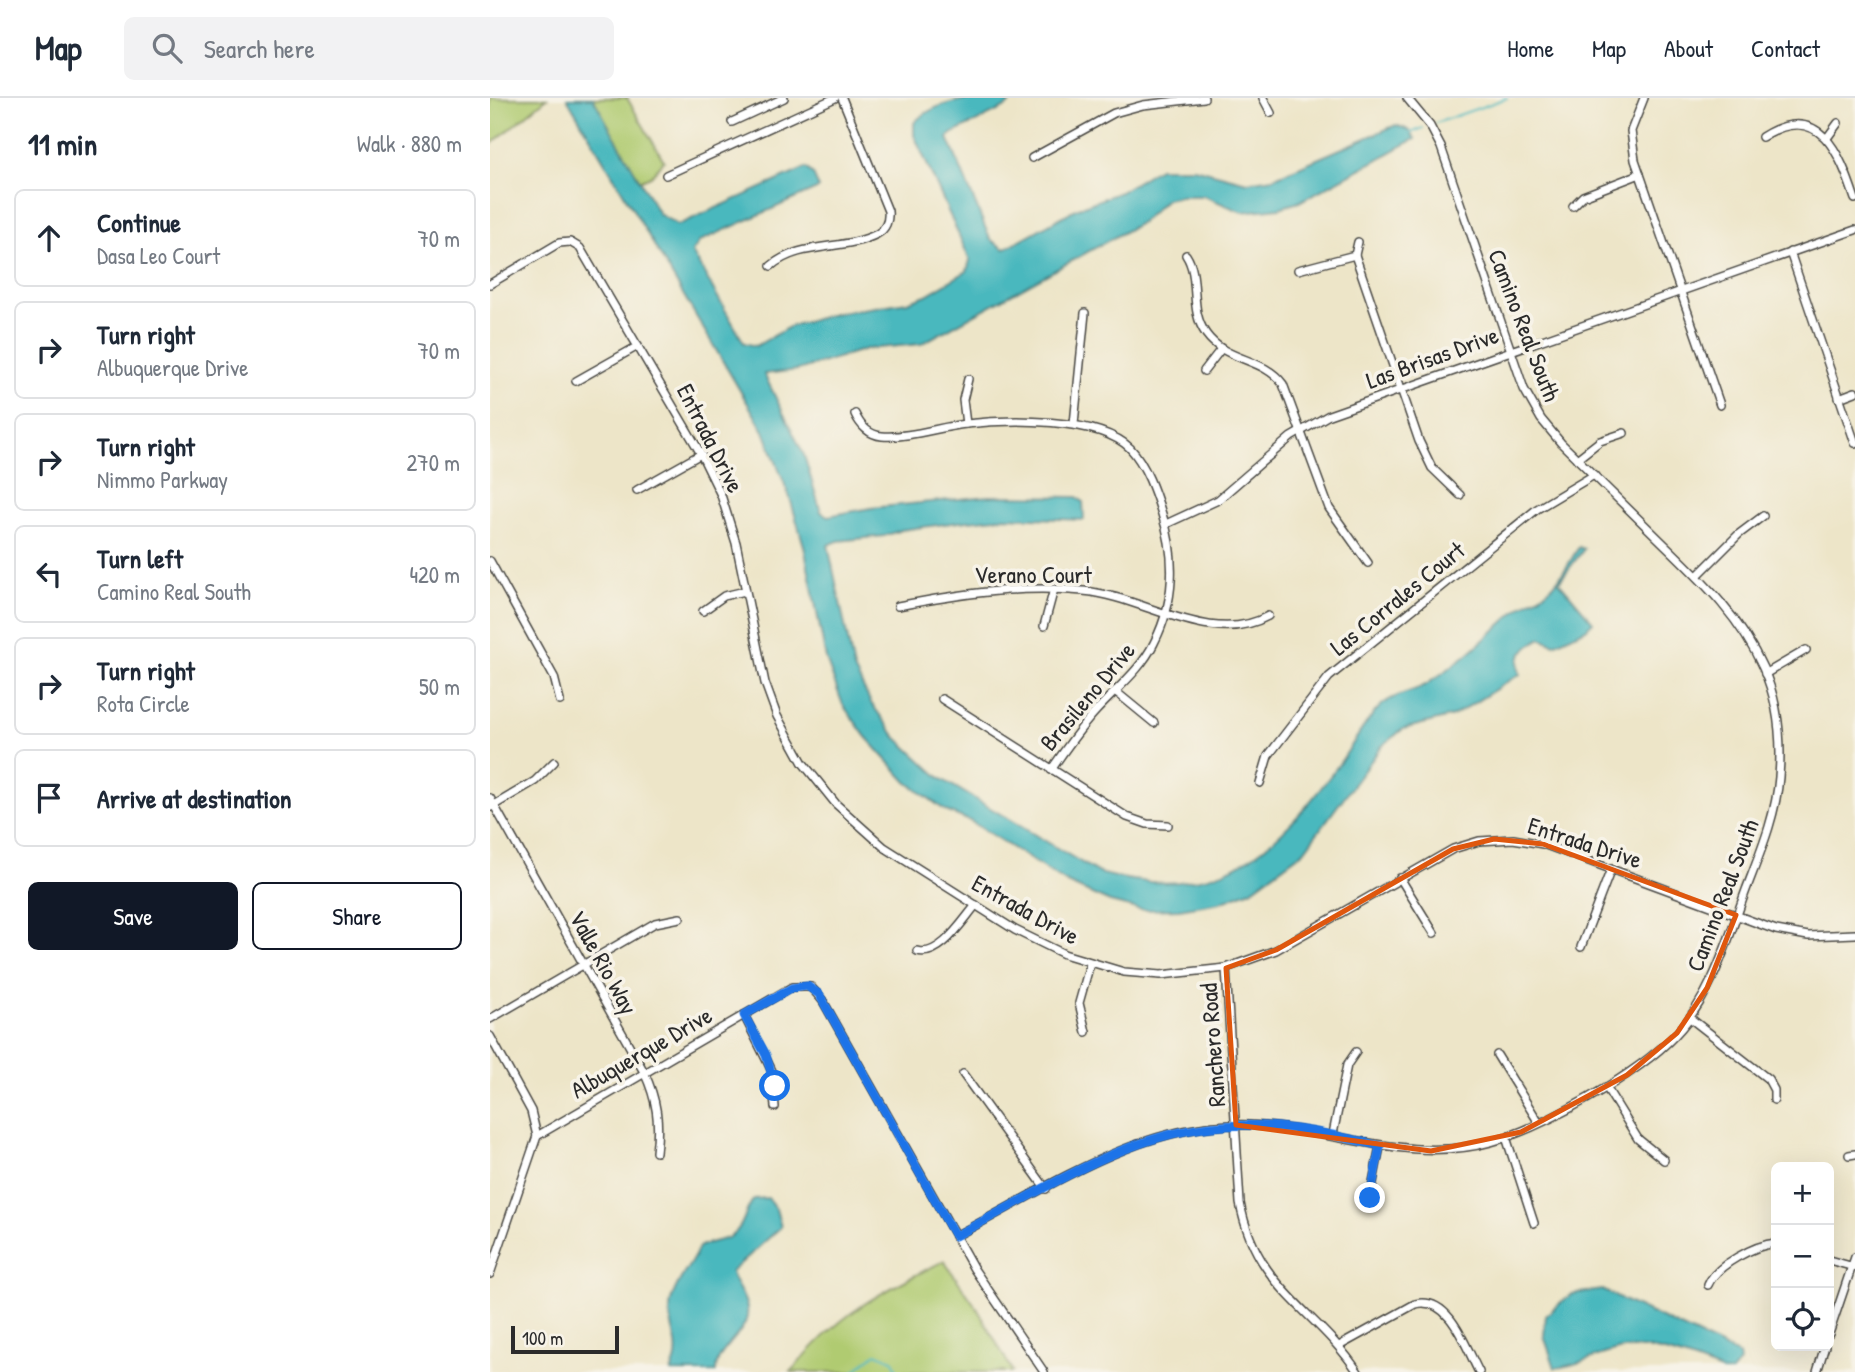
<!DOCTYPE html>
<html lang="en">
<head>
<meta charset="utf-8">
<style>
	:root { --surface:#fff; --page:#f2f2f3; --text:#1f2937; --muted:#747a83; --line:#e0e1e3; --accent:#111827 }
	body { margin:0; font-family:"Patrick Hand",sans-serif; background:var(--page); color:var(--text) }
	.controls { position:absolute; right:21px; bottom:21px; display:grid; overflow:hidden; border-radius:10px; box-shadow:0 7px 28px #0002 }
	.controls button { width:63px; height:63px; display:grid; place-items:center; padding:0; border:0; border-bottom:2px solid var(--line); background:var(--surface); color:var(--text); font:35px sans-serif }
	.scale { position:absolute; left:21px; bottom:18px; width:108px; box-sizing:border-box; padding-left:7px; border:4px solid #2b2b2b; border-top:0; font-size:19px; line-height:24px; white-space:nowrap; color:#2b2b2b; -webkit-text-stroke:5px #f7f3e8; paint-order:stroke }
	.stop { position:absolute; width:21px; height:21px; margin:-16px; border:5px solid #1a73e8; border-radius:50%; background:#fff }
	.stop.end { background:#1a73e8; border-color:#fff; box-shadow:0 2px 7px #0008 }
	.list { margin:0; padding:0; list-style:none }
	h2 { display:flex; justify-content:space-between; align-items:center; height:91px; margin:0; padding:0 28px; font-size:30px }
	h2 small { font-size:23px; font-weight:400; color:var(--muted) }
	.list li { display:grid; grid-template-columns:46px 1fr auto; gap:21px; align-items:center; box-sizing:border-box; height:98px; margin:0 14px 14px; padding:0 14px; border:2px solid var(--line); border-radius:10px }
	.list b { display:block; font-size:26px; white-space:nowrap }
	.list p { margin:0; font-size:23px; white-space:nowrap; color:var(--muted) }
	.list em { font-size:23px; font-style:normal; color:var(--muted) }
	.actions { display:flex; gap:14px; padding:21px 28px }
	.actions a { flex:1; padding:16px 0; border:2px solid var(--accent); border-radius:10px; text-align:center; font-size:24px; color:var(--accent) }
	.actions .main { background:var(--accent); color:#fff }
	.icon { flex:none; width:38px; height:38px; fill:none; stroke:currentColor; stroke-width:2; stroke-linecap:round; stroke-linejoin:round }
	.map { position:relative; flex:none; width:1365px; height:1274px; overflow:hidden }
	header { display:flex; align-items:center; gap:42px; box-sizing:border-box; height:98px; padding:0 35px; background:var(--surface); border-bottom:2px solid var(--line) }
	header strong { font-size:33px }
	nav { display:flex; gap:38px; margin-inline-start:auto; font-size:24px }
	.search { width:490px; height:63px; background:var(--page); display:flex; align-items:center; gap:18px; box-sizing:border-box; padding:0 24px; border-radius:10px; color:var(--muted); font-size:26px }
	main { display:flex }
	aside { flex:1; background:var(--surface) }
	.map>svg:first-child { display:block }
</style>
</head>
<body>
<header>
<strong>Map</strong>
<div class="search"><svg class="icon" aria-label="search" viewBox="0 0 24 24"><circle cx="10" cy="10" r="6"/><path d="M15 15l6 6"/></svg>Search here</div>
<nav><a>Home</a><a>Map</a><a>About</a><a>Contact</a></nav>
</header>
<main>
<aside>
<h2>11 min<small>Walk · 880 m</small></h2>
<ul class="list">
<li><svg class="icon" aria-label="ahead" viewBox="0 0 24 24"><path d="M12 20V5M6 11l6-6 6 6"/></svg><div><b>Continue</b><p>Dasa Leo Court</p></div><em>70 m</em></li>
<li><svg class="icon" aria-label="right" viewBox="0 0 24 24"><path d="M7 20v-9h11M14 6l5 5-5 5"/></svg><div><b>Turn right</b><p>Albuquerque Drive</p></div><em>70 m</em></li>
<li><svg class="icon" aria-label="right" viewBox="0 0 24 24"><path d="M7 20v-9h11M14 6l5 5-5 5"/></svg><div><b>Turn right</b><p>Nimmo Parkway</p></div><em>270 m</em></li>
<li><svg class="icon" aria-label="left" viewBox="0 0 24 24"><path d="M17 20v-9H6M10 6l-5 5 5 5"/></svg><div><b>Turn left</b><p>Camino Real South</p></div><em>420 m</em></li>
<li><svg class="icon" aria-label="right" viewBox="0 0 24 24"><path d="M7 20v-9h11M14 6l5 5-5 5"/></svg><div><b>Turn right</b><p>Rota Circle</p></div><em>50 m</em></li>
<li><svg class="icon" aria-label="arrive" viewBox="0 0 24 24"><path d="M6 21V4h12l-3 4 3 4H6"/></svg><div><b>Arrive at destination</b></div></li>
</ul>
<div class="actions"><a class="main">Save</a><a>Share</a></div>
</aside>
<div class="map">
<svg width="1365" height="1274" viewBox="0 0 1365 1274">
	<rect width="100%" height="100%" fill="#f7f3e8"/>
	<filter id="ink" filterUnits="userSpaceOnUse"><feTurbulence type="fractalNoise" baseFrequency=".0143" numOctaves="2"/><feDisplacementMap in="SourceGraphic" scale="14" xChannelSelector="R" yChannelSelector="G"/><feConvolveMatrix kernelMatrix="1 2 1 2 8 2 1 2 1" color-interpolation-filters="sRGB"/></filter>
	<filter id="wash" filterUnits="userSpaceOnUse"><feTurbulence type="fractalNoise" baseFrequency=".00686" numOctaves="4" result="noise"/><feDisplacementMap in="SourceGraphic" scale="28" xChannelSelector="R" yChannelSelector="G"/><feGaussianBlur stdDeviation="1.57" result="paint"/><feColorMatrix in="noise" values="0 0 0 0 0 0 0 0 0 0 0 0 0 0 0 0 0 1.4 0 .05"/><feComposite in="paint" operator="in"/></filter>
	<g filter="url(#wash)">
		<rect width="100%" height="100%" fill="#ede5c8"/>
		<g fill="#b0cb71" stroke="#6e7b4e" stroke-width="2">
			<polygon points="0,0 57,0 0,47"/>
			<polygon points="91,0 137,0 174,63 161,78 142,86"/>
			<path d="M454 1163 487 1210 523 1274H301C348 1216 388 1195 454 1163Z"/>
		</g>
		<g fill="#48b8be" stroke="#3a7274" stroke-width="2">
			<path d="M77 0H103L169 116 188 127 316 70 323 76 329 90 210 143 202 154 254 245 266 248 301 228 347 215 417 204 436 197 477 173 480 162 424 37V25C447 0 487 0 520 0L519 6 514 10 461 36 458 40 500 141 514 151 586 111 630 94 669 70H704L757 84 783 80 906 27 919 32 925 41 809 104 789 110 752 114 714 98H690L676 101 652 124 431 246 376 251 308 272 274 276 314 357 331 414 338 418 381 410 499 398 587 399 593 404 594 422 515 419 469 424 411 432 394 438 348 443 338 447 364 571 381 605 406 639 450 680 609 775C728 807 783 757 849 666 863 647 876 621 893 606 904 596 924 594 937 586 972 563 996 540 1027 512 1036 503 1049 500 1058 492 1071 482 1080 462 1089 449L1094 451 1069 484 1103 524 1096 531 1064 546 1051 540C1036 549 1024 557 1030 576L963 618 913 631 892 648 814 753 761 792 730 804 689 811 651 812 620 804 579 786 480 723 456 713 417 684 376 639 353 607 336 561 314 448 300 400 274 333Z"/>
			<path d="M278 1100 286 1111 291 1129 241 1174C244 1186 255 1197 257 1210 261 1236 225 1249 226 1274H181C196 1244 175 1229 181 1203 185 1184 202 1167 209 1149 219 1143 231 1144 241 1138 255 1129 254 1112 264 1101Z"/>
			<path d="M1112 1192 1241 1253 1249 1258 1250 1264 1241 1274H1233C1205 1263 1164 1246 1133 1251 1110 1255 1088 1268 1065 1270L1054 1238 1056 1217 1082 1196Z"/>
		</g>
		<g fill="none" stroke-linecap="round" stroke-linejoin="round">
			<g stroke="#48b8be" stroke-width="2">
				<polyline points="946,25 1017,0"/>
				<polyline points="921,35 933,30"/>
				<polyline points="363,1274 386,1255 403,1262 408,1274"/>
			</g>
		</g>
	</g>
	<g filter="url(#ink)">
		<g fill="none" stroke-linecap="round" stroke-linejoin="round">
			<g stroke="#484743" stroke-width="10">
				<g id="minor">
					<polyline points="773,0 781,15"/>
					<polyline points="1154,0 1141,33 1145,62 1230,307"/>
					<polyline points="242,24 294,0"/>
					<path d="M1272 39C1330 2 1350 56 1365 101"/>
					<polyline points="1337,40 1348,25"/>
					<polyline points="542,60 624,15 653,7 714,0"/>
					<polyline points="176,77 345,0"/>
					<polyline points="1083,108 1093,98 1150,76"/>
					<polyline points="868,144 865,157 929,343 942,370 970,397"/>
					<polyline points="1300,154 1365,345"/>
					<path d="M696 157C711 180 698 211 716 236 736 264 773 259 793 286L839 410 878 465"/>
					<path d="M281 168C310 143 354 153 387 136 396 131 399 122 398 113L352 0"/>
					<polyline points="808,172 865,157"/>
					<polyline points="0,186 69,145 80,144 90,150 211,356 231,397 246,445 275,585 287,618 313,665 346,706 394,749 525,832 574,856 634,874 671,877 736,870 786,852 963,751 989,743 1023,741 1053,746 1286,832 1318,838 1365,836"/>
					<polyline points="714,273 731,251"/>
					<polyline points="86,283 148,248"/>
					<polyline points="1349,300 1365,294"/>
					<path d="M365 316C370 327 379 337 392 338 419 340 449 329 476 326 518 321 608 319 640 350 656 367 665 394 672 416 686 459 685 504 664 545 651 572 626 591 606 613 589 631 575 652 561 672"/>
					<polyline points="476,326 473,302 478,281"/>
					<polyline points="584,326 595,215"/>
					<polyline points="1087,361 1110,343 1134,335"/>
					<polyline points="147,392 211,356"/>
					<polyline points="676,426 728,402 801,339 839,317 1365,132"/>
					<polyline points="0,463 64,579 70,603"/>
					<polyline points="1207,478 1249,436 1273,418"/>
					<path d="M408 508C469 496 530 487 593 493 653 498 721 550 778 518"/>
					<polyline points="213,513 234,498 255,493"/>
					<polyline points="554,528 564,491"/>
					<polyline points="1275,576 1316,552"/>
					<polyline points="625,593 664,625"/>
					<polyline points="452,601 637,719 657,726 678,727"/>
					<polyline points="770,685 778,658 839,579 1047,411 1104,377"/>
					<path d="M0 700 154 974C167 1002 170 1024 166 1054"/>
					<polyline points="1,709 45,683 64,664"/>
					<polyline points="910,780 944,835"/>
					<polyline points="1091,849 1121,771"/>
					<path d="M427 853C450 860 473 822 486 807"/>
					<path d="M736 870 750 1105C766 1191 825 1210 868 1274"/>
					<polyline points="254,917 282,973 285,1009"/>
					<polyline points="1200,920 1278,981 1284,992 1284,1002"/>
					<polyline points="0,921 165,825 190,820"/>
					<polyline points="596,934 589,905 600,866"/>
					<polyline points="0,938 41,1013 47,1038 0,1176"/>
					<polyline points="1007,957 1049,1025"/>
					<polyline points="473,976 556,1091"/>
					<polyline points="1116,989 1148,1041 1174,1062"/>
					<polyline points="843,1036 857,967 866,954"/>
					<polyline points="47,1038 302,889 321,889 333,903 484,1171 554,1274"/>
					<polyline points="1016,1039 1044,1125"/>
					<polyline points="1359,1057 1365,1056"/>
					<polyline points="880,1100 890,1048"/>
					<path d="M465 1138C557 1091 651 1023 759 1027 841 1030 919 1067 1001 1044 1054 1029 1147 977 1185 937 1222 899 1238 841 1256 792 1270 755 1286 718 1289 679 1292 642 1288 603 1273 570 1250 518 1211 482 1172 444 1138 411 1105 378 1071 345L1051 321 1034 291 951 49 940 28 917 0"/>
					<polyline points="1339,1162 1364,1169"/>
					<path d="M1218 1187C1226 1167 1265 1147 1286 1145"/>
					<polyline points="1339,1236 1365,1159"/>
					<path d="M849 1248 925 1206C960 1197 976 1250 989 1274"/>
					<polyline points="1327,1274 1335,1248"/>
				</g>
			</g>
			<use href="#minor" stroke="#fff" stroke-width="7"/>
		</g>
	</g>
	<g fill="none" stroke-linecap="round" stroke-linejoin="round" filter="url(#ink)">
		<path stroke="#1a73e8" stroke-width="9" d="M285 988 276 957 254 917 302 890 317 888 329 896 465 1138C546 1097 630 1038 722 1029 779 1023 836 1034 890 1048L880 1100"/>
	</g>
	<path fill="none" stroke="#df570e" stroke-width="5" stroke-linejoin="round" d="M1004 741 1053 746 1246 817 1217 890 1187 935 1137 977 1031 1034 941 1053 746 1027 736 870 786 852 963 751Z"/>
	<g text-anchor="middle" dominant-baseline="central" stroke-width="7" stroke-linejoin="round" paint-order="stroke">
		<g font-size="24" fill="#2b2b2b" stroke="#f7f3e8">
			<text transform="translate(1035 227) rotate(69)">Camino Real South</text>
			<text transform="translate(942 259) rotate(-20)">Las Brisas Drive</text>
			<text transform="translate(221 340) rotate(63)">Entrada Drive</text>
			<text x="543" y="476">Verano Court</text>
			<text transform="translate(907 500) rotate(-39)">Las Corrales Court</text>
			<text transform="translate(597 598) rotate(-50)">Brasileno Drive</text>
			<text transform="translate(1095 744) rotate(18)">Entrada Drive</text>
			<text transform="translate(1232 797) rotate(-69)">Camino Real South</text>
			<text transform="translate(536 811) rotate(29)">Entrada Drive</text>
			<text transform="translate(114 864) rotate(61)">Valle Rio Way</text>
			<text transform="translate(722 947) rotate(-94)">Ranchero Road</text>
			<text transform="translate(151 954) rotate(-30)">Albuquerque Drive</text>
		</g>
	</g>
</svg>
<div class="controls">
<button>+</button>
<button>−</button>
<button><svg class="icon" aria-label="locate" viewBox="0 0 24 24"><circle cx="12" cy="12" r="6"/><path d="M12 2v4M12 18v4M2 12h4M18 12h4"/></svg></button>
</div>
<div class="scale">100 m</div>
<div class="stop" style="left:285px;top:988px"></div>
<div class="stop end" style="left:880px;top:1100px"></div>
</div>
</main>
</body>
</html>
